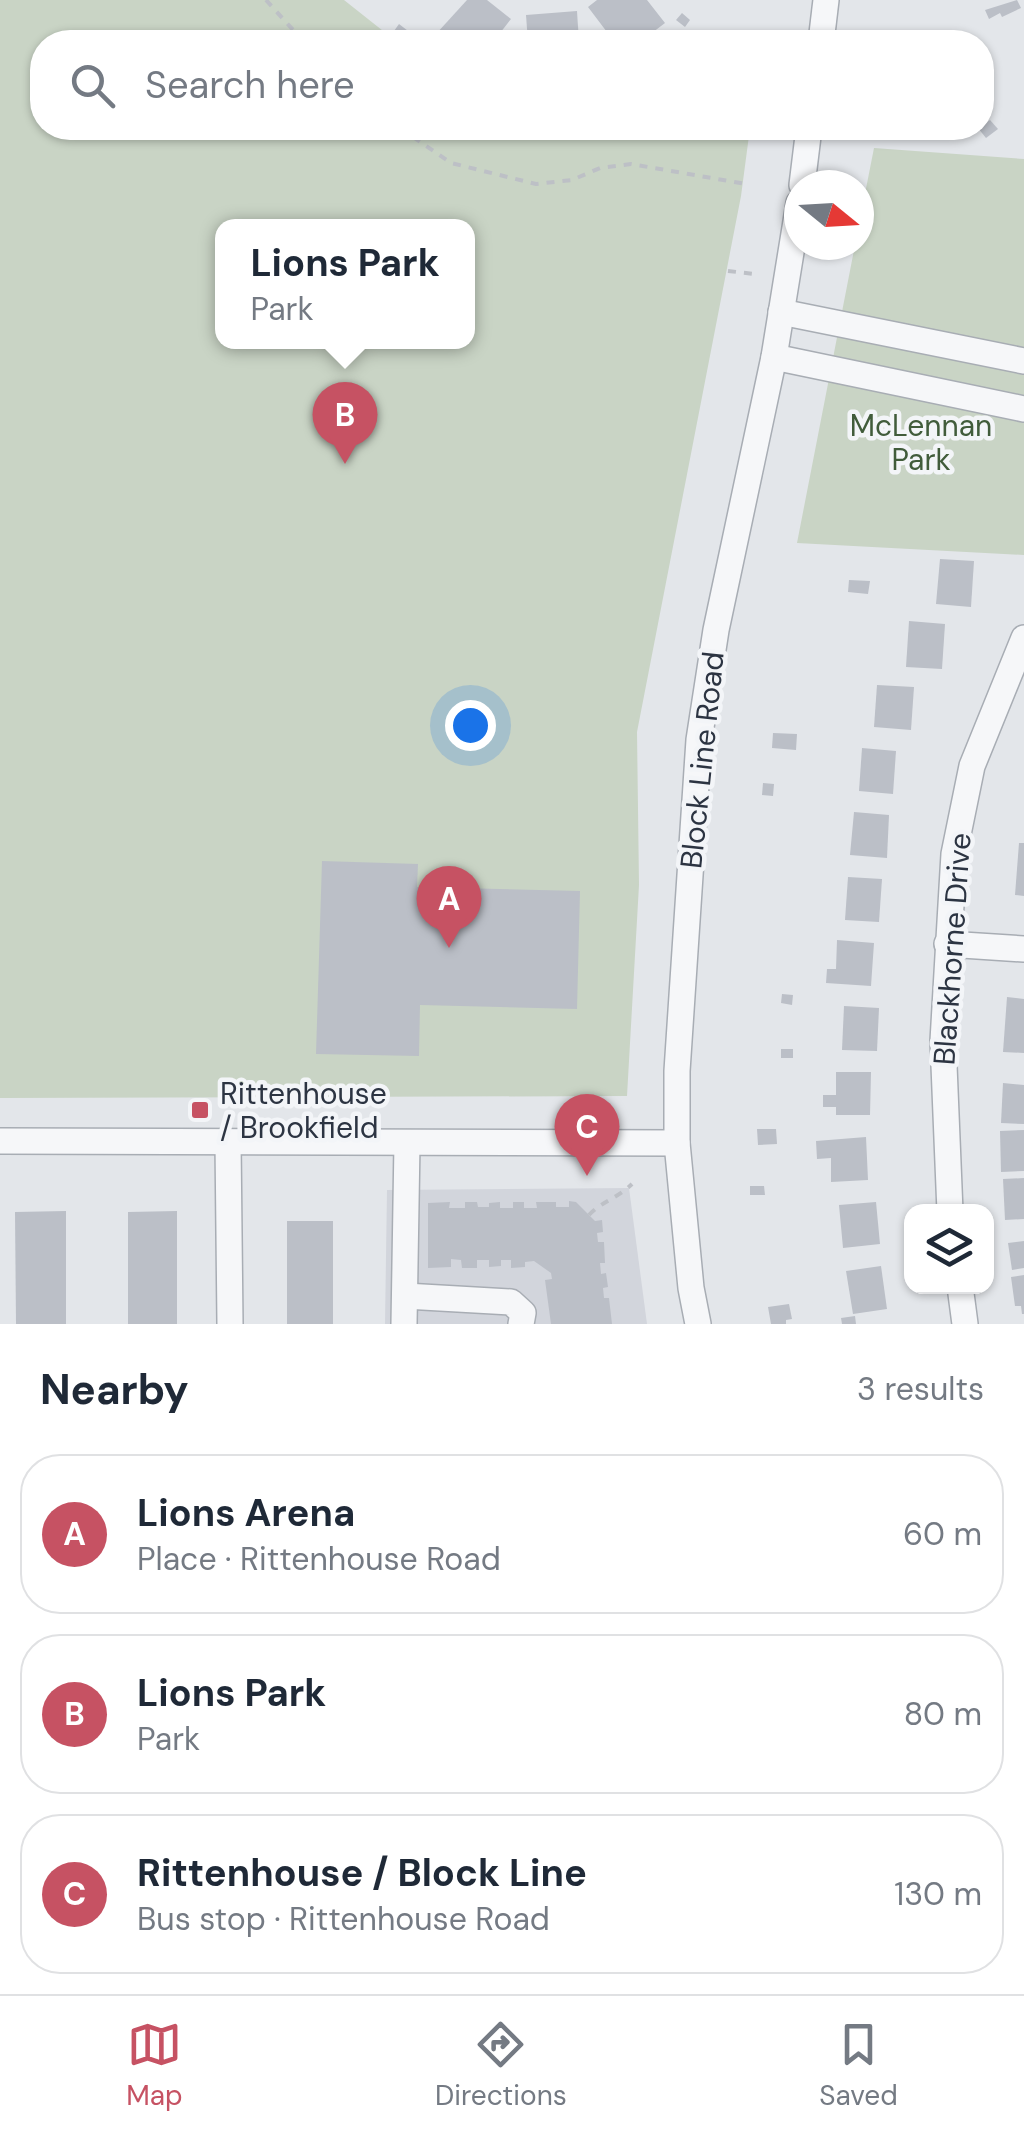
<!DOCTYPE html>
<html lang="en">
<head>
<meta charset="utf-8">
<style>
	:root { --surface:#fff; --page:#f2f2f3; --text:#1f2937; --muted:#747a83; --line:#e0e1e3; --accent:#c65263 }
	body { margin:0; font-family:"DM Sans",sans-serif; background:var(--page); color:var(--text) }
	.controls { position:absolute; right:30px; bottom:30px; display:grid; overflow:hidden; border-radius:20px; box-shadow:0 2px 8px #0004 }
	.controls button { width:90px; height:90px; display:grid; place-items:center; padding:0; border:0; border-bottom:2px solid var(--line); background:var(--surface); color:var(--text); font:50px sans-serif }
	.compass { position:absolute; left:784px; top:170px; width:90px; height:90px; border-radius:50%; background:var(--surface); box-shadow:0 2px 8px #0004; rotate:108deg }
	.you { position:absolute; left:470px; top:725px; width:35px; height:35px; margin:-25px; border:8px solid #fff; border-radius:50%; background:#1a73e8; box-shadow:0 0 0 15px #1a73e833 }
	.badge { display:grid; place-items:center; width:65px; height:65px; border-radius:50%; background:var(--accent); color:#fff; font-size:32px; font-weight:700 }
	.pin { position:absolute; translate:-50% -82px; filter:drop-shadow(0 2px 5px #0008) }
	.pin::after { content:''; position:absolute; top:52px; width:35px; height:30px; background:inherit; clip-path:polygon(0 0,100% 0,50% 100%) }
	.popup { position:absolute; left:215px; top:219px; width:260px; height:130px; box-sizing:border-box; display:grid; place-content:center; border-radius:20px; background:var(--surface); filter:drop-shadow(0 2px 8px #0005); font-size:32px; white-space:nowrap; color:var(--muted) }
	.popup b { font-size:38px; color:var(--text) }
	.popup::after { content:''; position:absolute; left:50%; top:100%; margin-left:-20px; border:20px solid transparent; border-top-color:var(--surface) }
	.list { margin:0; padding:0; list-style:none }
	h2 { display:flex; justify-content:space-between; align-items:center; height:130px; margin:0; padding:0 40px; font-size:42px }
	h2 small { font-size:32px; font-weight:400; color:var(--muted) }
	.list li { display:grid; grid-template-columns:65px 1fr auto; gap:30px; align-items:center; box-sizing:border-box; height:160px; margin:0 20px 20px; padding:0 20px; border:2px solid var(--line); border-radius:40px }
	.list b { display:block; font-size:38px; white-space:nowrap }
	.list p { margin:0; font-size:32px; white-space:nowrap; color:var(--muted) }
	.list em { font-size:32px; font-style:normal; color:var(--muted) }
	.icon { flex:none; width:55px; height:55px; fill:none; stroke:currentColor; stroke-width:2; stroke-linecap:round; stroke-linejoin:round }
	.map { position:relative; flex:none; width:1024px; height:1324px; overflow:hidden }
	.search { position:absolute; background:var(--surface); box-shadow:0 2px 8px #0004; left:30px; right:30px; top:30px; height:110px; display:flex; align-items:center; gap:25px; box-sizing:border-box; padding:0 35px; border-radius:40px; color:var(--muted); font-size:38px }
	.sheet { height:670px; background:var(--surface) }
	nav { display:flex; justify-content:space-around; align-items:center; box-sizing:border-box; height:140px; border-top:2px solid var(--line); background:var(--surface); font-size:28px; color:var(--muted) }
	nav a { display:grid; justify-items:center; gap:5px }
	nav .on { color:var(--accent) }
	.map>svg:first-child { display:block }
</style>
</head>
<body>
<div class="map">
<svg width="1024" height="1324" viewBox="0 0 1024 1324">
	<rect width="100%" height="100%" fill="#e3e6ea"/>
	<polygon fill="#d2d5dc" points="629,1188 647,1324 385,1324 387,1190"/>
	<g fill="#c9d4c5" fill-rule="evenodd">
		<path d="M0 0H344L397 42H42V128H750L741 196 637 732 639 885 627 1096 0 1098ZM222 226H468V342H222Z"/>
		<polygon points="874,148 1024,159 1024,555 797,543 855,245 859,245 859,224"/>
	</g>
	<g fill="#bbbfc7">
		<polygon points="467,0 487,0 511,19 493,42 447,42 436,34"/>
		<polygon points="597,0 647,0 665,23 640,42 610,42 613,40 588,7"/>
		<polygon points="1017,0 1021,8 1002,17 1000,13 989,19 985,10"/>
		<polygon points="577,11 579,42 528,42 526,15"/>
		<polygon points="682,13 690,20 685,27 676,20"/>
		<polygon points="399,24 412,34 407,41 394,31"/>
		<polygon points="990,120 998,129 986,138 978,128"/>
		<polygon points="940,559 974,561 971,607 936,604"/>
		<polygon points="849,580 870,581 868,594 848,592"/>
		<polygon points="909,621 945,624 942,669 906,667"/>
		<polygon points="877,685 914,687 911,730 874,727"/>
		<polygon points="773,733 797,734 796,750 772,748"/>
		<polygon points="862,748 896,751 893,794 859,791"/>
		<polygon points="763,783 774,784 773,796 762,795"/>
		<polygon points="854,812 889,815 887,858 850,855"/>
		<polygon points="1019,843 1024,843 1024,896 1015,895"/>
		<polygon points="322,861 418,864 417,887 580,891 577,1009 420,1005 419,1056 316,1054"/>
		<polygon points="848,877 882,879 879,922 845,920"/>
		<polygon points="837,940 874,943 871,986 826,983 827,969 836,969"/>
		<polygon points="782,994 793,995 792,1005 781,1003"/>
		<polygon points="1007,997 1024,999 1024,1053 1003,1052"/>
		<polygon points="844,1006 879,1008 877,1051 842,1050"/>
		<rect x="781" y="1049" width="12" height="9"/>
		<polygon points="836,1072 871,1072 870,1115 836,1115 836,1107 823,1107 823,1095 836,1095"/>
		<polygon points="1003,1083 1024,1085 1024,1124 1001,1123"/>
		<polygon points="757,1129 776,1129 777,1144 758,1145"/>
		<polygon points="1024,1130 1024,1171 1001,1172 1000,1131"/>
		<polygon points="866,1137 868,1180 831,1182 831,1158 817,1159 816,1141"/>
		<polygon points="1024,1178 1024,1219 1005,1220 1003,1179"/>
		<polygon points="750,1186 764,1186 765,1195 750,1195"/>
		<polygon points="569,1201 576,1202 595,1221 602,1220 603,1232 597,1233 598,1242 604,1242 605,1263 600,1263 601,1274 606,1273 608,1287 603,1288 604,1298 609,1298 612,1324 551,1324 545,1280 552,1279 551,1273 534,1261 525,1262 525,1267 511,1268 511,1260 501,1260 501,1266 489,1267 489,1260 477,1260 477,1268 462,1268 461,1260 451,1259 451,1267 428,1268 428,1203 450,1202 449,1208 465,1208 465,1202 477,1202 478,1207 489,1207 489,1203 500,1202 500,1208 513,1208 513,1202 524,1202 524,1208 537,1208 536,1202 556,1202 556,1207 569,1207"/>
		<polygon points="876,1202 880,1244 843,1248 839,1205"/>
		<polygon points="66,1211 66,1324 16,1324 15,1212"/>
		<polygon points="177,1211 177,1324 128,1324 128,1212"/>
		<rect x="287" y="1221" width="46" height="103"/>
		<polygon points="1024,1241 1024,1268 1012,1270 1008,1243"/>
		<polygon points="881,1266 887,1309 853,1314 846,1271"/>
		<polygon points="1024,1275 1024,1314 1022,1314 1021,1306 1015,1306 1011,1277"/>
		<polygon points="789,1304 792,1319 786,1320 786,1324 771,1324 768,1307"/>
		<polygon points="855,1316 856,1324 842,1324 841,1318"/>
	</g>
	<g fill="none" stroke-linecap="round" stroke-linejoin="round">
		<g stroke="#a8adb4" stroke-width="28">
			<g id="minor">
				<polyline points="821,42 826,0"/>
				<polyline points="802,185 809,128"/>
				<polyline points="781,312 1024,361"/>
				<polyline points="774,357 1024,409"/>
				<polyline points="947,944 1024,949"/>
				<polyline points="0,1141 677,1143"/>
				<polyline points="228,1142 230,1324"/>
				<polyline points="950,1212 943,1041 954,854 972,766 1024,638"/>
				<polyline points="960,1286 965,1324"/>
				<polyline points="405,1296 511,1302 523,1313 521,1324"/>
				<polyline points="404,1324 407,1143"/>
				<polyline points="698,1324 691,1288 677,1143 677,1071 699,740 716,630 774,357 799,203"/>
			</g>
		</g>
		<g stroke="#bdc0c6" stroke-width="4" stroke-dasharray="8 8" stroke-linecap="butt">
			<polyline points="266,0 304,42"/>
			<polyline points="400,128 451,163 536,184 572,180 600,168 631,164 746,184"/>
			<polyline points="728,271 755,274"/>
			<path d="M589 1215C602 1201 618 1198 632 1184"/>
		</g>
		<use href="#minor" stroke="#f6f7f9" stroke-width="25"/>
	</g>
	<rect fill="#c65263" stroke="#f3f5f8" stroke-width="4" x="190" y="1100" width="20" height="20" rx="5"/>
	<g text-anchor="middle" dominant-baseline="central" stroke-width="9" stroke-linejoin="round" paint-order="stroke">
		<g font-size="30" fill="#415c3b" stroke="#f3f5f8">
			<text x="921" y="425">McLennan<tspan x="921" dy="34">Park</tspan></text>
		</g>
		<g font-size="30" fill="#2c3442" stroke="#f3f5f8">
			<text transform="translate(702 760) rotate(-84)">Block Line Road</text>
			<text transform="translate(952 949) rotate(-86)">Blackhorne Drive</text>
		</g>
		<g font-size="30" fill="#2c3442" stroke="#f3f5f8" text-anchor="start">
			<text x="220" y="1093">Rittenhouse<tspan x="220" dy="34">/ Brookfield</tspan></text>
		</g>
	</g>
</svg>
<div class="controls">
<button><svg class="icon" aria-label="layers" viewBox="0 0 24 24"><path d="M12 4l9 5-9 5-9-5zM3 14l9 5 9-5"/></svg></button>
</div>
<svg class="compass" viewBox="-18 -18 36 36"><path d="M0-13l5 13h-10z" fill="#e53935"/><path d="M0 13l5-13h-10z" fill="#747a83"/></svg>
<div class="you"></div>
<div class="pin badge" style="left:449px;top:948px">A</div>
<div class="pin badge" style="left:345px;top:464px">B</div>
<div class="popup"><b>Lions Park</b>Park</div>
<div class="pin badge" style="left:587px;top:1176px">C</div>
<div class="search"><svg class="icon" aria-label="search" viewBox="0 0 24 24"><circle cx="10" cy="10" r="6"/><path d="M15 15l6 6"/></svg>Search here</div>
</div>
<section class="sheet">
<h2>Nearby<small>3 results</small></h2>
<ul class="list">
<li><span class="badge">A</span><div><b>Lions Arena</b><p>Place · Rittenhouse Road</p></div><em>60 m</em></li>
<li><span class="badge">B</span><div><b>Lions Park</b><p>Park</p></div><em>80 m</em></li>
<li><span class="badge">C</span><div><b>Rittenhouse / Block Line</b><p>Bus stop · Rittenhouse Road</p></div><em>130 m</em></li>
</ul>
</section>
<nav>
<a class="on"><svg class="icon" aria-label="map" viewBox="0 0 24 24"><path d="M3 6l6-2 6 2 6-2v14l-6 2-6-2-6 2zM9 4v14M15 6v14"/></svg>Map</a>
<a><svg class="icon" aria-label="directions" viewBox="0 0 24 24"><path d="M12 3l9 9-9 9-9-9zM9 14v-3h6M13 9l2 2-2 2"/></svg>Directions</a>
<a><svg class="icon" aria-label="saved" viewBox="0 0 24 24"><path d="M7 4h10v16l-5-4-5 4z"/></svg>Saved</a>
</nav>
</body>
</html>
